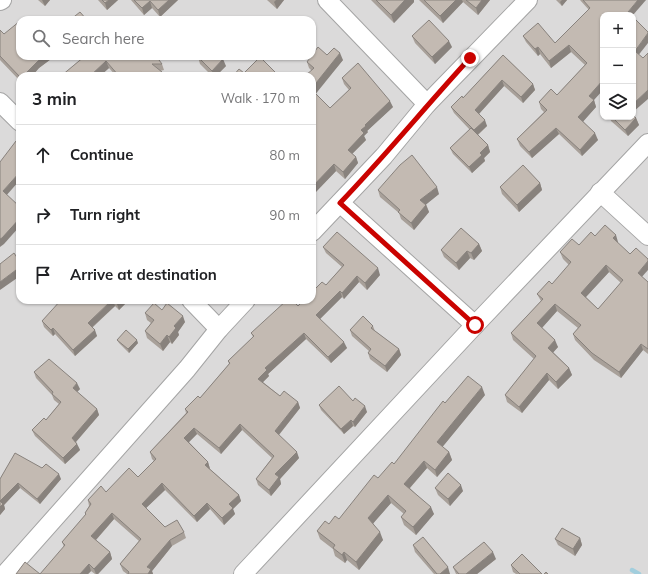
<!DOCTYPE html>
<html lang="en">
<head>
<meta charset="utf-8">
<style>
	:root { --surface:#fff; --page:#f2f2f2; --text:#202124; --muted:#757577; --line:#e0e0e0 }
	body { margin:0; font-family:Mulish,sans-serif; background:var(--page); color:var(--text) }
	.controls { position:absolute; right:12px; top:12px; display:grid; overflow:hidden; border-radius:8px; box-shadow:0 1px 3px #0004 }
	.controls button { width:36px; height:36px; display:grid; place-items:center; padding:0; border:0; border-bottom:1px solid var(--line); background:var(--surface); color:var(--text); font:20px sans-serif }
	.stop { position:absolute; width:12px; height:12px; margin:-9px; border:3px solid #ca0300; border-radius:50%; background:#fff }
	.stop.end { background:#ca0300; border-color:#fff; box-shadow:0 1px 4px #0008 }
	.list { margin:0; padding:0; list-style:none }
	h2 { display:flex; justify-content:space-between; align-items:center; height:52px; margin:0; padding:0 16px; font-size:17px }
	h2 small { font-size:13px; font-weight:400; color:var(--muted) }
	.list li { display:grid; grid-template-columns:26px 1fr auto; gap:12px; align-items:center; box-sizing:border-box; height:60px; padding:0 16px; border-top:1px solid var(--line) }
	.list b { display:block; font-size:15px; white-space:nowrap }
	.list em { font-size:13px; font-style:normal; color:var(--muted) }
	.icon { flex:none; width:22px; height:22px; fill:none; stroke:currentColor; stroke-width:2; stroke-linecap:round; stroke-linejoin:round }
	.map { position:relative; flex:none; width:648px; height:574px; overflow:hidden }
	.search { position:absolute; background:var(--surface); box-shadow:0 1px 3px #0004; left:16px; top:16px; width:300px; height:44px; display:flex; align-items:center; gap:10px; box-sizing:border-box; padding:0 14px; border-radius:12px; color:var(--muted); font-size:15px }
	.panel { position:absolute; background:var(--surface); box-shadow:0 1px 3px #0004; left:16px; top:72px; width:300px; height:232px; border-radius:12px }
	.map>svg:first-child { display:block }
</style>
</head>
<body>
<div class="map">
<svg width="648" height="574" viewBox="0 0 648 574">
	<rect width="100%" height="100%" fill="#eeebe3"/>
	<path fill="#dbdada" fill-rule="evenodd" d="M0 0H648V574H0ZM603 15H633V117H603ZM20 20H312V56H20ZM20 76H312V300H20Z"/>
	<g fill="none" stroke-linecap="round" stroke-linejoin="round">
		<polyline stroke="#a2cedd" stroke-width="4.5" points="632,570 639,574"/>
		<g stroke="#a4a4a4" stroke-width="20">
			<g id="minor">
				<polyline points="327,0 427,104"/>
				<polyline points="0,1 2,0"/>
				<polyline points="0,102 20,122"/>
				<polyline points="600,192 648,236"/>
				<polyline points="340,203 475,325"/>
				<polyline points="312,232 384,156 427,104 528,0"/>
				<polyline points="191,300 219,329"/>
				<polyline points="5,574 187,369 219,329 246,300"/>
				<polyline points="243,574 475,325 648,143"/>
			</g>
		</g>
		<use href="#minor" stroke="#fff" stroke-width="18"/>
	</g>
	<g fill="#a8a099" fill-rule="evenodd">
		<polygon points="38,0 50,0 45,6"/>
		<polygon points="98,0 118,0 107,10"/>
		<polygon points="131,0 178,0 160,17 152,8 144,15"/>
		<polygon points="267,0 284,0 277,9"/>
		<polygon points="371,0 414,0 414,2 394,23"/>
		<polygon points="419,0 490,0 478,15 463,2 443,23"/>
		<polygon points="556,0 567,0 562,6"/>
		<polygon points="580,0 646,0 603,15 594,100 596,107 583,121 598,140 582,156 559,134 532,158 520,146 517,139 544,112 541,109 539,102 557,95 585,65 571,52 551,68 540,54 538,56 526,42 523,36 555,43 589,10"/>
		<polygon points="0,30 20,56 55,56 39,68 32,76 20,76 20,81 0,60"/>
		<polygon points="412,36 452,47 435,64 415,43"/>
		<polygon points="327,55 343,60 315,93 330,108 349,90 344,84 342,78 393,107 367,131 368,132 364,136 366,140 352,154 356,157 358,163 345,179 336,171 312,196 312,76 311,70 309,68 307,62"/>
		<polygon points="503,55 533,84 535,90 523,103 504,86 479,114 487,126 478,135 488,145 490,152 484,158 485,161 472,173 453,154 450,148 470,130 454,113 451,107 463,98"/>
		<polygon points="85,56 162,64 164,70 160,71 162,72 163,76 116,76 109,68 100,76 61,76"/>
		<polygon points="198,57 226,66 216,76 212,76 200,64"/>
		<polygon points="610,117 633,117 636,118 639,125 628,136 611,121"/>
		<polygon points="540,183 542,190 519,212 502,194 500,187"/>
		<polygon points="378,190 439,194 426,204 429,212 414,230 401,219 399,213 380,197"/>
		<path d="M595 236 618 242V243L642 277 648 282V354L643 350 621 378 594 360 575 340 573 334 578 328 557 311 542 328 558 347 553 352 569 368 572 375 558 389 549 380 522 413 507 402 505 395 534 359 513 340 511 333 541 301 537 294 552 284 569 265 563 259 560 252 579 245ZM609 272 621 283 598 309 586 297Z"/>
		<polygon points="479,244 482,251 474,260 470,258 459,270 444,257 441,250"/>
		<polygon points="323,247 380,275 367,290 359,282 344,299 342,297 320,319 347,348 331,363 306,339 268,374 269,376 263,382 280,396 298,402 300,408 279,435 299,458 280,479 281,484 271,496 258,485 256,479 272,458 242,430 221,454 197,434 189,442 208,462 210,469 239,495 241,501 233,509 235,514 224,525 210,509 197,522 165,490 146,508 165,527 184,532 186,538 172,546 152,571 153,574 127,574 123,571 120,564 139,541 114,519 96,540 110,552 112,559 98,574 95,574 91,571 88,574 16,574 40,574 64,547 62,542 86,515 85,513 89,506 88,500 138,477 154,461 152,459 150,452 186,413 185,409 200,398 229,364 228,361 253,337 251,333 298,306 326,285 342,267 326,253"/>
		<polygon points="58,300 129,300 119,310 115,306 92,328 97,336 75,356 55,334 53,336 44,327 42,321 60,302"/>
		<polygon points="162,310 185,322 178,332 179,335 172,344 170,342 163,351 147,338 145,331 151,323 147,320 145,313"/>
		<polygon points="373,326 375,331 399,349 401,355 387,372 370,359 368,353 369,351 352,336 350,330"/>
		<polygon points="117,340 138,343 129,353 119,343"/>
		<polygon points="34,372 80,389 77,392 97,409 99,415 76,442 80,450 65,464 35,436 32,430 46,420 59,404 54,400 52,395 36,378"/>
		<polygon points="485,395 442,447 449,452 452,460 437,477 427,468 410,488 434,514 416,535 404,525 401,517 404,514 391,503 373,523 383,540 359,570 347,560 345,563 335,556 333,549 320,539 317,531 339,519 378,478 394,464 445,403"/>
		<polygon points="353,401 367,412 355,427 353,426 344,434 321,410 319,405"/>
		<polygon points="0,479 61,479 40,504 20,488 4,505 5,509 0,515"/>
		<polygon points="435,488 463,491 450,506 438,495"/>
		<polygon points="580,538 582,545 575,556 558,545 555,539"/>
		<polygon points="413,545 450,574 434,574 415,552"/>
		<polygon points="496,559 477,574 456,574 453,567"/>
		<polygon points="511,565 542,574 516,574 513,572"/>
	</g>
	<g fill="#88827d">
		<polygon points="42,0 50,0 45,6"/>
		<polygon points="109,0 118,0 107,10 105,3"/>
		<polygon points="169,0 178,0 160,17 158,10"/>
		<polygon points="276,0 284,0 277,9 274,2"/>
		<polygon points="405,0 414,0 414,2 394,23 391,15"/>
		<polygon points="456,0 462,0 463,2 443,23 440,16"/>
		<polygon points="482,0 490,0 478,15 476,8"/>
		<polygon points="562,0 567,0 562,6 560,2"/>
		<polygon points="638,0 646,0 633,15 629,15 628,12"/>
		<polygon points="150,1 152,8 144,15 142,8"/>
		<polygon points="648,33 648,43 637,57 635,51"/>
		<polygon points="449,41 452,47 435,64 432,57"/>
		<polygon points="569,45 571,52 551,68 549,61"/>
		<polygon points="538,47 540,54 538,56 535,49"/>
		<polygon points="340,53 343,60 314,96 312,91 312,88"/>
		<polygon points="44,56 55,56 39,68 32,76 23,76 37,62"/>
		<polygon points="223,59 226,66 216,76 213,76 212,71"/>
		<polygon points="106,61 109,68 100,76 90,76"/>
		<polygon points="162,72 163,76 158,76"/>
		<polygon points="502,80 504,86 477,116 475,110"/>
		<polygon points="603,80 603,90 594,100 596,107 581,124 578,117 589,96"/>
		<polygon points="533,84 535,90 523,103 521,97"/>
		<polygon points="648,90 648,99 633,112 633,104"/>
		<polygon points="390,101 393,107 367,131 368,132 364,136 366,140 350,156 348,150 365,125"/>
		<polygon points="636,118 639,125 628,136 625,130"/>
		<polygon points="485,120 487,126 476,136 474,130"/>
		<polygon points="556,128 559,134 532,158 529,152"/>
		<polygon points="595,133 598,140 582,156 580,150"/>
		<polygon points="488,145 490,152 484,158 485,161 472,173 469,167 480,153"/>
		<polygon points="356,157 358,163 345,179 343,172"/>
		<polygon points="334,164 336,171 312,196 312,187"/>
		<polygon points="20,172 20,180 5,197 3,191"/>
		<polygon points="540,183 542,190 519,212 517,205"/>
		<polygon points="437,187 439,194 423,207 420,200"/>
		<polygon points="426,205 429,212 414,230 411,223"/>
		<polygon points="20,218 20,226 4,244 0,247 0,239"/>
		<polygon points="616,235 618,242 615,245 613,238"/>
		<polygon points="479,244 482,251 474,260 471,253"/>
		<polygon points="467,251 470,258 459,270 456,263"/>
		<polygon points="648,261 648,270 640,279 638,273"/>
		<polygon points="606,265 609,272 584,299 581,293"/>
		<polygon points="20,267 20,276 0,290 0,282"/>
		<polygon points="378,268 380,275 367,290 365,283"/>
		<polygon points="357,276 359,282 344,299 342,293"/>
		<polygon points="340,291 342,297 318,321 316,315"/>
		<polygon points="113,300 115,306 90,329 88,323"/>
		<polygon points="121,300 129,300 119,310 117,304"/>
		<polygon points="555,304 557,311 540,330 537,323"/>
		<polygon points="183,316 185,322 178,332 179,335 172,344 169,337 174,326"/>
		<polygon points="53,328 55,334 53,336 51,330"/>
		<polygon points="95,330 97,336 75,356 73,350"/>
		<polygon points="304,333 306,339 268,374 269,376 260,385 258,379 265,368"/>
		<polygon points="167,335 170,342 163,351 160,344"/>
		<polygon points="137,340 138,343 129,353 128,349"/>
		<polygon points="555,340 558,347 551,355 548,348"/>
		<polygon points="344,342 347,348 331,363 328,357"/>
		<polygon points="641,344 643,350 621,378 619,372"/>
		<polygon points="399,349 401,355 387,372 385,366"/>
		<polygon points="569,368 572,375 558,389 556,382"/>
		<polygon points="547,373 549,380 522,413 519,407"/>
		<polygon points="77,383 80,389 75,394 73,388"/>
		<polygon points="482,387 485,395 440,450 437,442"/>
		<polygon points="298,402 300,408 277,437 275,431"/>
		<polygon points="365,406 367,412 355,427 353,422"/>
		<polygon points="97,409 99,415 74,444 72,438"/>
		<polygon points="351,420 353,426 344,434 341,429"/>
		<polygon points="240,424 242,430 221,454 219,448"/>
		<polygon points="194,428 197,434 187,444 184,438"/>
		<polygon points="77,444 80,450 65,464 63,458"/>
		<polygon points="297,452 299,458 280,479 281,484 271,496 269,490 275,474"/>
		<polygon points="449,452 452,460 437,477 435,470"/>
		<polygon points="424,461 427,468 407,491 404,484"/>
		<polygon points="208,462 210,469 208,471 205,465"/>
		<polygon points="59,474 61,479 40,504 37,499"/>
		<polygon points="18,483 20,488 4,505 5,509 0,515 0,501"/>
		<polygon points="162,483 165,490 144,510 142,504"/>
		<polygon points="461,485 463,491 450,506 448,499"/>
		<polygon points="239,495 241,501 233,509 235,514 224,525 222,518 229,504"/>
		<polygon points="388,495 391,503 371,526 368,518"/>
		<polygon points="207,503 210,509 197,522 194,516"/>
		<polygon points="431,507 434,514 416,535 413,527"/>
		<polygon points="112,513 114,519 94,542 91,536"/>
		<polygon points="380,532 383,540 359,570 356,562"/>
		<polygon points="580,538 582,545 575,556 573,549"/>
		<polygon points="170,540 172,546 152,571 153,574 148,574 147,567"/>
		<polygon points="110,552 112,559 98,574 96,574 94,569"/>
		<polygon points="344,552 347,560 345,563 342,555"/>
		<polygon points="493,552 496,559 477,574 466,574"/>
		<polygon points="89,564 91,571 88,574 80,574"/>
		<polygon points="448,567 450,574 440,574"/>
	</g>
	<g fill="#c3bab2" stroke="#88827d" fill-rule="evenodd">
		<polygon points="102,0 109,0 105,3"/>
		<polygon points="134,0 169,0 158,10 150,1 142,8"/>
		<polygon points="376,0 405,0 391,15"/>
		<polygon points="424,0 456,0 440,16"/>
		<polygon points="466,0 482,0 476,8"/>
		<polygon points="583,0 638,0 628,12 631,15 603,15 603,80 589,96 594,100 578,117 595,133 580,150 556,128 529,152 517,139 547,110 539,102 551,89 557,95 587,63 569,45 549,61 538,47 535,49 523,36 538,23 555,43 590,8"/>
		<polygon points="80,12 87,20 70,20"/>
		<polygon points="633,17 648,32 648,33 635,51 643,58 648,53 648,90 633,104"/>
		<polygon points="429,20 449,41 432,57 412,36"/>
		<polygon points="20,21 20,56 44,56 37,62 23,76 20,76 20,77 0,56 0,30 4,34"/>
		<polygon points="318,47 327,55 334,48 340,53 312,88 312,76 305,76 314,68 307,62 311,56 312,56 312,55"/>
		<polygon points="503,55 533,84 521,97 502,80 475,110 485,120 474,130 451,107 462,96 463,98"/>
		<polygon points="85,56 156,56 162,64 152,64 162,72 158,76 119,76 106,61 90,76 61,76"/>
		<polygon points="198,56 220,56 223,59 212,71 198,57"/>
		<polygon points="260,57 279,76 233,76 239,69 244,73"/>
		<polygon points="358,63 390,101 365,125 366,126 361,130 364,133 348,150 356,157 343,172 334,164 312,187 312,90 330,108 351,88 342,78"/>
		<polygon points="633,115 636,118 625,130 612,117 633,117"/>
		<polygon points="471,128 488,145 480,153 482,155 469,167 450,148"/>
		<polygon points="16,141 20,145 20,172 3,191 20,207 20,218 2,238 0,239 0,162"/>
		<polygon points="412,155 437,187 420,200 426,205 411,223 398,212 400,210 378,190 400,165"/>
		<polygon points="523,165 540,183 517,205 500,187"/>
		<path d="M605 225 616 235 613 238 630 254 636 248 648 259V261L638 273 648 282V349L641 344 619 372 592 353 573 334 581 325 555 304 537 323 555 340 548 348 569 368 556 382 547 373 519 407 505 395 536 356 511 333 543 299 537 294 549 281 552 284 571 262 560 252 572 239 579 245 591 232 595 236ZM606 265 623 280 598 309 581 293Z"/>
		<polygon points="461,228 479,244 471,253 467,251 456,263 441,250"/>
		<polygon points="337,232 378,268 365,283 357,276 342,293 340,291 316,315 344,342 328,357 304,333 265,368 267,370 258,379 280,396 284,391 298,402 275,431 297,452 275,474 279,477 269,490 256,479 274,456 240,424 219,448 194,428 184,438 208,462 205,465 239,495 229,504 233,508 222,518 207,503 194,516 162,483 142,504 165,527 177,520 184,532 170,540 147,567 151,569 148,574 128,574 129,572 120,564 141,539 112,513 91,536 110,552 94,569 89,564 80,574 16,574 25,562 40,574 65,545 62,542 86,514 85,513 91,504 88,500 101,486 106,492 129,468 138,477 156,459 150,452 188,412 185,409 198,396 200,398 230,363 228,361 254,336 251,333 287,300 292,300 298,306 304,300 312,300 312,292 322,282 326,285 344,265 323,247"/>
		<polygon points="14,253 20,262 20,267 0,282 0,264"/>
		<polygon points="61,300 112,300 88,323 95,330 73,350 53,328 51,330 42,321"/>
		<polygon points="113,300 121,300 117,304"/>
		<polygon points="154,303 162,310 167,303 183,316 174,326 176,328 169,337 167,335 160,344 145,331 154,320 145,313"/>
		<polygon points="363,316 373,326 371,328 399,349 385,366 368,353 371,349 350,330"/>
		<polygon points="126,330 137,340 128,349 117,340"/>
		<polygon points="49,359 77,383 73,388 97,409 72,438 77,444 63,458 32,430 44,418 46,420 61,402 52,394 53,392 34,372"/>
		<polygon points="468,376 482,387 437,442 449,452 435,470 424,461 404,484 431,507 413,527 401,517 406,511 388,495 368,518 380,532 356,562 344,552 342,555 333,548 335,545 317,531 325,521 329,524 335,516 339,519 374,475 378,478 392,462 394,464 443,401 445,403"/>
		<polygon points="339,386 353,401 355,398 365,406 353,422 351,420 341,429 319,405"/>
		<polygon points="15,453 42,468 46,464 59,474 37,499 18,483 0,501 3,504 0,507 0,479"/>
		<polygon points="448,473 461,485 448,499 435,488"/>
		<polygon points="562,528 580,538 573,549 555,539"/>
		<polygon points="423,537 448,567 440,574 437,574 413,545"/>
		<polygon points="484,542 493,552 466,574 459,574 453,567"/>
		<polygon points="522,554 542,574 520,574 511,565"/>
		<polygon points="546,572 548,574 544,574"/>
	</g>
	<g fill="none" stroke-linecap="round" stroke-linejoin="round">
		<path stroke="#ca0300" stroke-width="5" d="M470 58C426 106 385 156 340 203L475 325"/>
	</g>
</svg>
<div class="controls">
<button>+</button>
<button>−</button>
<button><svg class="icon" aria-label="layers" viewBox="0 0 24 24"><path d="M12 4l9 5-9 5-9-5zM3 14l9 5 9-5"/></svg></button>
</div>
<div class="stop" style="left:475px;top:325px"></div>
<div class="stop end" style="left:470px;top:58px"></div>
<div class="search"><svg class="icon" aria-label="search" viewBox="0 0 24 24"><circle cx="10" cy="10" r="6"/><path d="M15 15l6 6"/></svg>Search here</div>
<section class="panel">
<h2>3 min<small>Walk · 170 m</small></h2>
<ul class="list">
<li><svg class="icon" aria-label="ahead" viewBox="0 0 24 24"><path d="M12 20V5M6 11l6-6 6 6"/></svg><div><b>Continue</b></div><em>80 m</em></li>
<li><svg class="icon" aria-label="right" viewBox="0 0 24 24"><path d="M7 20v-9h11M14 6l5 5-5 5"/></svg><div><b>Turn right</b></div><em>90 m</em></li>
<li><svg class="icon" aria-label="arrive" viewBox="0 0 24 24"><path d="M6 21V4h12l-3 4 3 4H6"/></svg><div><b>Arrive at destination</b></div></li>
</ul>
</section>
</div>
</body>
</html>
